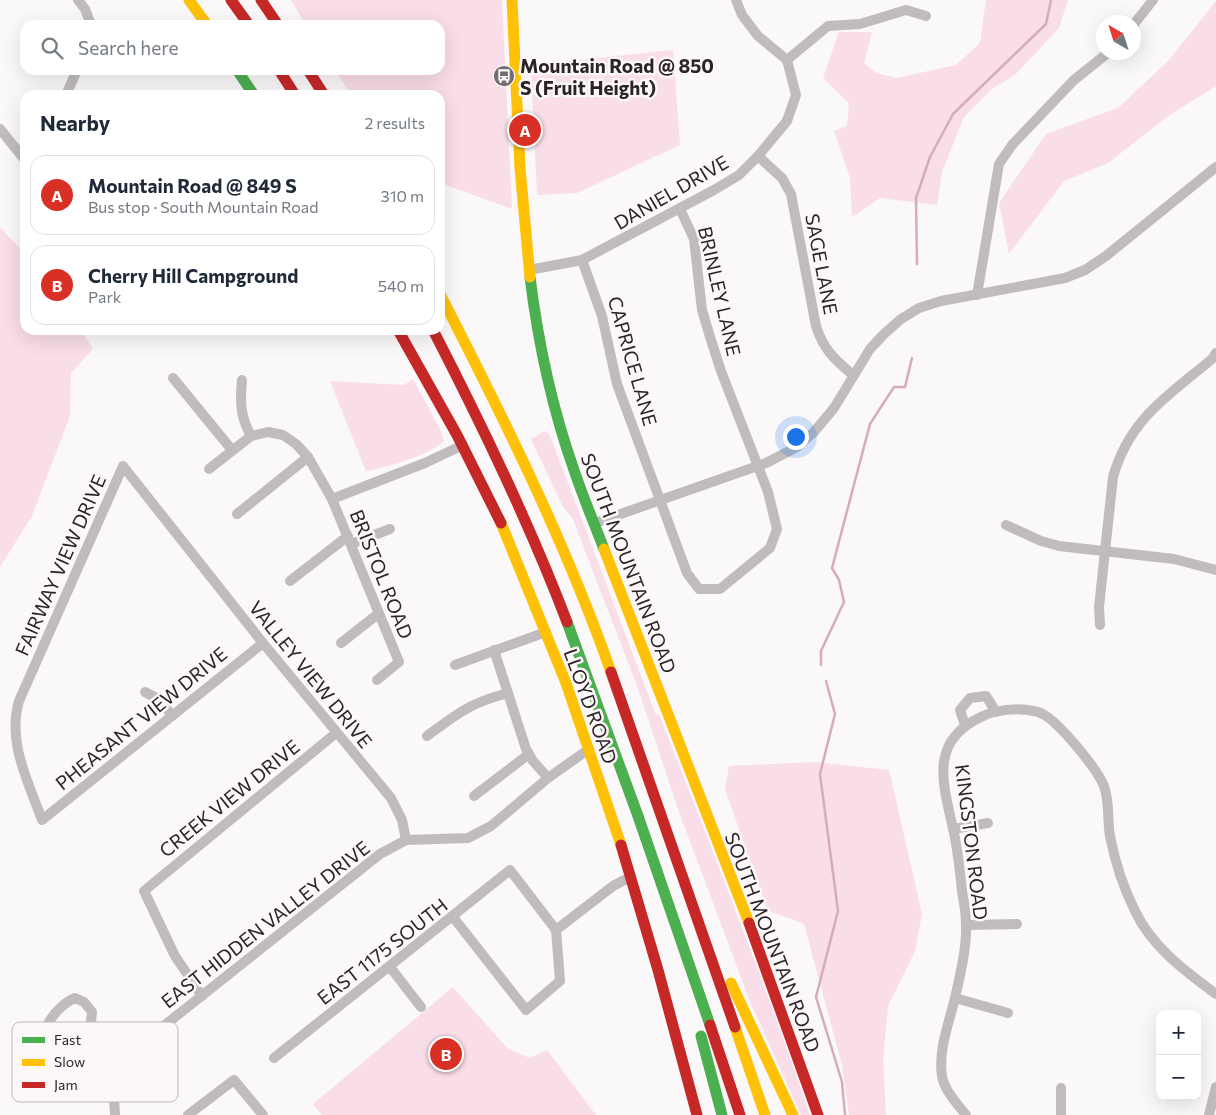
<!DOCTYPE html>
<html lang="en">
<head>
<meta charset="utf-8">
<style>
	:root { --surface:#fff; --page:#f6f6f7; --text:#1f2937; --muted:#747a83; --line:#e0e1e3; --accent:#d93025 }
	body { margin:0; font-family:Commissioner,sans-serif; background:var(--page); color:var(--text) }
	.controls { position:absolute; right:15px; bottom:15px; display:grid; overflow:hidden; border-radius:10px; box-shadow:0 5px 20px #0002 }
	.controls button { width:45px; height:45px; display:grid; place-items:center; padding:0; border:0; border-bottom:1px solid var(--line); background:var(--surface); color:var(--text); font:25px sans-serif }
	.compass { position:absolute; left:1096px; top:15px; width:45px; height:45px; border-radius:50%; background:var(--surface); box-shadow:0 5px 20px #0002; rotate:321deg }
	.you { position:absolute; left:795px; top:436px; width:18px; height:18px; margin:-12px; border:4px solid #fff; border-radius:50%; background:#1a73e8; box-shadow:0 0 0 8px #1a73e833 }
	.badge { display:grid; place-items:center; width:32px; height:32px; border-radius:50%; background:var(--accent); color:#fff; font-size:16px; font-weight:700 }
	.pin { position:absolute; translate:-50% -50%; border:2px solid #fff; box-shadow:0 1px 5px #0006 }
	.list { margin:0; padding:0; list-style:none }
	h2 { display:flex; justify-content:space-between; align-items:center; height:65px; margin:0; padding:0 20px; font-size:21px }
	h2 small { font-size:16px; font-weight:400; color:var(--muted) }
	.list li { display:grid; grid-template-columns:32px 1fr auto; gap:15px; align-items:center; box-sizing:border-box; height:80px; margin:0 10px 10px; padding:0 10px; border:1px solid var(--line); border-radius:15px }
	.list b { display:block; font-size:19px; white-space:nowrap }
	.list p { margin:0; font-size:16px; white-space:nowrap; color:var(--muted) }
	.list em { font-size:16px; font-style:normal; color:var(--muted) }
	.icon { flex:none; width:28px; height:28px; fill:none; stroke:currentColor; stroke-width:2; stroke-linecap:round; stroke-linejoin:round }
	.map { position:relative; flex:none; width:1216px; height:1115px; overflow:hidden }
	.search { position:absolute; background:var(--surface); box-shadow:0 5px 20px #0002; left:20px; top:20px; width:425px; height:55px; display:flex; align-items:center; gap:12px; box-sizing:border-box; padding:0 18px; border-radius:15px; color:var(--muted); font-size:19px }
	.panel { position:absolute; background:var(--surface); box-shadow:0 5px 20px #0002; left:20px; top:90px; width:425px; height:245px; border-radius:15px }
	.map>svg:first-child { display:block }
</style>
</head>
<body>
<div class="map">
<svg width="1216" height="1115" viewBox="0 0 1216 1115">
	<rect width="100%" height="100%" fill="#fbf8f9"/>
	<g fill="#f9dde8">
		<polygon points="291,0 502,0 512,209 440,183 440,95 351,95 335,70 440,70 440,25 306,25"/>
		<polygon points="986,0 1068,0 1059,28 1016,74 992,89 964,117 942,172 937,205 880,198 852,217 850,178 834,131 847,126 849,103 823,78 839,32 872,32 864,63 876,73 897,78 956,65 980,43"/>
		<polygon points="1216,1 1216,86 1168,116 1108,163 1064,181 1009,254 999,203 1046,134 1118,108 1168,61"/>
		<polygon points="673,50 680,145 577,193 537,195 531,65"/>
		<polygon points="0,227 25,254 25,330 81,330 93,349 71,373 70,416 32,516 0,567"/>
		<path d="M413 379 440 429 444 441C433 454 384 468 366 471L330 381 404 385Z"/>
		<path d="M545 431 549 433 656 715 659 714C711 847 764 980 810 1115H801L749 999 680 815 639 691 572 517 563 507 531 439Z"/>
		<polygon points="815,762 889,770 922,914 915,951 888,1006 883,1061 886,1115 849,1115 842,1065 804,924 767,910 725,789 729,766"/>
		<polygon points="453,987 508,1049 530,1058 547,1050 596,1115 322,1115 313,1104"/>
	</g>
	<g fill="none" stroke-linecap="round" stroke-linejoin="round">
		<g stroke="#d6acbd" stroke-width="2.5">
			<polyline points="917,264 916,198 930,157 953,114 1046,24 1051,0"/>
			<polyline points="821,665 821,651 844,602 839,580 832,568 870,424 894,387 905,387 912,358"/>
			<polyline points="826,681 835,714 820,774 838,911 816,997 842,1082 845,1115"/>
		</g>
		<g stroke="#c0bcbe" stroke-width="10">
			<polyline points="78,0 85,9 91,25"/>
			<polyline points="1134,24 1153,0"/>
			<polyline points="787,60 828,26 860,24 906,10 926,16"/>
			<polyline points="66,95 77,70"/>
			<polyline points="0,129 25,160"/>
			<path d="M758 156 782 178 791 194 816 326C823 349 835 360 853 375"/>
			<polyline points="582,260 602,316 617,384 687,573 699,589 720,589 770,548 777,529 768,492 721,371 711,340 702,310 694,239 680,209"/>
			<polyline points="529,270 582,260 714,190 739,175 758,156 787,121 796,95 787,60 758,36 742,15 736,0"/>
			<polyline points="977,295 999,164 1012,145 1074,80 1109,52"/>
			<polyline points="173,378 232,450"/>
			<path d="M242 380C240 402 240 416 251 436"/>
			<polyline points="209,469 251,436 268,432 283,435 296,444 308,457 332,499 399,662 377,680"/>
			<polyline points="332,499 425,463 463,445"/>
			<polyline points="237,514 308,457"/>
			<polyline points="595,523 766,463 797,447 814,432 834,408 870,349 884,334 901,319 919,308 941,301 1065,278 1085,270 1106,256 1216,167"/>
			<polyline points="1006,525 1041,541 1059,546 1174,559 1216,570"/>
			<polyline points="351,544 390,529"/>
			<polyline points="290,581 348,536"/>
			<path d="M1100 625 1099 607 1113 477C1130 418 1168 396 1212 359L1216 353"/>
			<path d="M263 643 42 820C28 781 7 742 19 701L123 466 263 643 391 798 402 820 406 840"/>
			<polyline points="341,643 378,614"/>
			<polyline points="494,650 526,749 533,761 548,778"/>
			<polyline points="455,665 546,632"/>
			<polyline points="145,692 160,700 172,716"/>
			<polyline points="965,725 960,710 970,698 986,696 996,712"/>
			<path d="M427 736C458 713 470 703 508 693"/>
			<polyline points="474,796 529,754"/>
			<polyline points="953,829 988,823"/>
			<polyline points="967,925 1017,924"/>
			<polyline points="556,930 613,886 630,877"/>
			<polyline points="390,967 421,1007"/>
			<polyline points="202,996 175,956 144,891 336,733"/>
			<polyline points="955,998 1008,1013"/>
			<path d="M88 1049C79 1050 65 1052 56 1049 29 1037 59 1004 75 998L84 1002 92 1012 88 1049 116 1073"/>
			<polyline points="274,1058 510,870 556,930 560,981 526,1010 453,917"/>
			<polyline points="1061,1088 1061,1115"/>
			<path d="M115 1115C113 1089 112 1072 131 1052L380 854 406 840 468 838 491 826 548 778 589 749"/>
			<polyline points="188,1115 234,1080 263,1115"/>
			<path d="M966 1115C958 1105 944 1090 942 1076 938 1050 949 1023 955 998 960 975 967 948 966 924 966 913 964 902 962 891 960 871 958 852 954 833 944 786 927 742 981 717 997 709 1021 707 1038 712 1056 717 1097 769 1104 786 1110 803 1107 819 1110 836 1115 862 1123 887 1135 911 1152 947 1185 971 1216 994"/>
			<polyline points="1209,1115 1216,1087"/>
		</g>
		<g stroke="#4caf50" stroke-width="11">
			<polyline points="237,70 254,95"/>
			<path d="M530 277C538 342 552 408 574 470 583 497 594 523 604 549"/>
			<polyline points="567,622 638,816 710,1025"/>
			<polyline points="701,1036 722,1115"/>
		</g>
		<g stroke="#ffc107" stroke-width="11">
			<polyline points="189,0 207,25"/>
			<polyline points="512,0 520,168 530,277"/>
			<path d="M440 294C503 417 565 541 611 672"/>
			<polyline points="501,523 566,683 621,845"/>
			<polyline points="604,549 749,923"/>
			<polyline points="731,983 793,1115"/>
			<polyline points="735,1027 765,1115"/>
		</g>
		<g stroke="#c62828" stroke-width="11">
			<polyline points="231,0 249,25"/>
			<polyline points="261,0 278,25"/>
			<polyline points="279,70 295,95"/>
			<polyline points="308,70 324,95"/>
			<polyline points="398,330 457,435 501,523"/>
			<path d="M433 330C482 425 529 522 567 622"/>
			<polyline points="611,672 735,1027"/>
			<polyline points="621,845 658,970 697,1115"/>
			<polyline points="749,923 818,1115"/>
			<polyline points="710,1025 740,1115"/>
		</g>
	</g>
	<defs>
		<g id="bus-disc" transform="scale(1.125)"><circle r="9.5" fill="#746e70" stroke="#fcf7f9"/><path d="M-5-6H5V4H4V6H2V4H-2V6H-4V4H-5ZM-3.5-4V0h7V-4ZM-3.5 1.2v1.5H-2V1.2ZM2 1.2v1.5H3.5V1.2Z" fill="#fff"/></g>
	</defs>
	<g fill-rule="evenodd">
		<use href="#bus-disc" x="504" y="76"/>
	</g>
	<g text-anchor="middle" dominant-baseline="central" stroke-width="5" stroke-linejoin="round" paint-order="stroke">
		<g font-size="19" font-weight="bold" fill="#2c2326" stroke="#fcf7f9" text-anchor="start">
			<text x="520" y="65">Mountain Road @ 850<tspan x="520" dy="22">S (Fruit Height)</tspan></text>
		</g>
		<g font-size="19" fill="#2c2326" stroke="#fcf7f9">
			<text transform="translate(671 192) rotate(-30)">DANIEL DRIVE</text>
			<text transform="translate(822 264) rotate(79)">SAGE LANE</text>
			<text transform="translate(720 291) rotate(77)">BRINLEY LANE</text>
			<text transform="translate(633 361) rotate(74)">CAPRICE LANE</text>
			<text transform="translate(629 563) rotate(69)">SOUTH MOUNTAIN ROAD</text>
			<text transform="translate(60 565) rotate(-66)">FAIRWAY VIEW DRIVE</text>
			<text transform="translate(382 574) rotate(68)">BRISTOL ROAD</text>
			<text transform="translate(311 674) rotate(51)">VALLEY VIEW DRIVE</text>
			<text transform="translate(591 706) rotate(70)">LLOYD ROAD</text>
			<text transform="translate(141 718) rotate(-39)">PHEASANT VIEW DRIVE</text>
			<text transform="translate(229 798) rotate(-39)">CREEK VIEW DRIVE</text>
			<text transform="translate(972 842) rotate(83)">KINGSTON ROAD</text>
			<text transform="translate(265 924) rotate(-38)">EAST HIDDEN VALLEY DRIVE</text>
			<text transform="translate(773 942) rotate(69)">SOUTH MOUNTAIN ROAD</text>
			<text transform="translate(382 951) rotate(-38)">EAST 1175 SOUTH</text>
		</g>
	</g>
	<rect x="12" y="1022" width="166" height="80" rx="8" fill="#fcf7f9" stroke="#beb7ba" stroke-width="1"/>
	<rect x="22" y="1037" width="23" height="6" fill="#4caf50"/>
	<rect x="22" y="1059" width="23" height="7" fill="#ffc107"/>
	<rect x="22" y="1082" width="23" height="6" fill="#c62828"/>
	<g font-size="14" fill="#2c2326">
		<text x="54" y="1045">Fast</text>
		<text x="54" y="1067">Slow</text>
		<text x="54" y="1090">Jam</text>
	</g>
</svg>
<div class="controls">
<button>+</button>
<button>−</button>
</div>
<svg class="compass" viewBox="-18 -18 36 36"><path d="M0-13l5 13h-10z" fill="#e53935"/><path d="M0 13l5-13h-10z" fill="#747a83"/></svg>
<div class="you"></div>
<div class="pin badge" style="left:525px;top:130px">A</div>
<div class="pin badge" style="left:446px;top:1054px">B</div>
<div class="search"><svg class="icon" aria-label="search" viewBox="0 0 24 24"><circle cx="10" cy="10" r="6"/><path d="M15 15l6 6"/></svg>Search here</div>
<section class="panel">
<h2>Nearby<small>2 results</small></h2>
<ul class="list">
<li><span class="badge">A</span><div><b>Mountain Road @ 849 S</b><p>Bus stop · South Mountain Road</p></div><em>310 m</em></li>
<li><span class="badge">B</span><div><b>Cherry Hill Campground</b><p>Park</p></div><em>540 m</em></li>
</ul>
</section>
</div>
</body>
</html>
